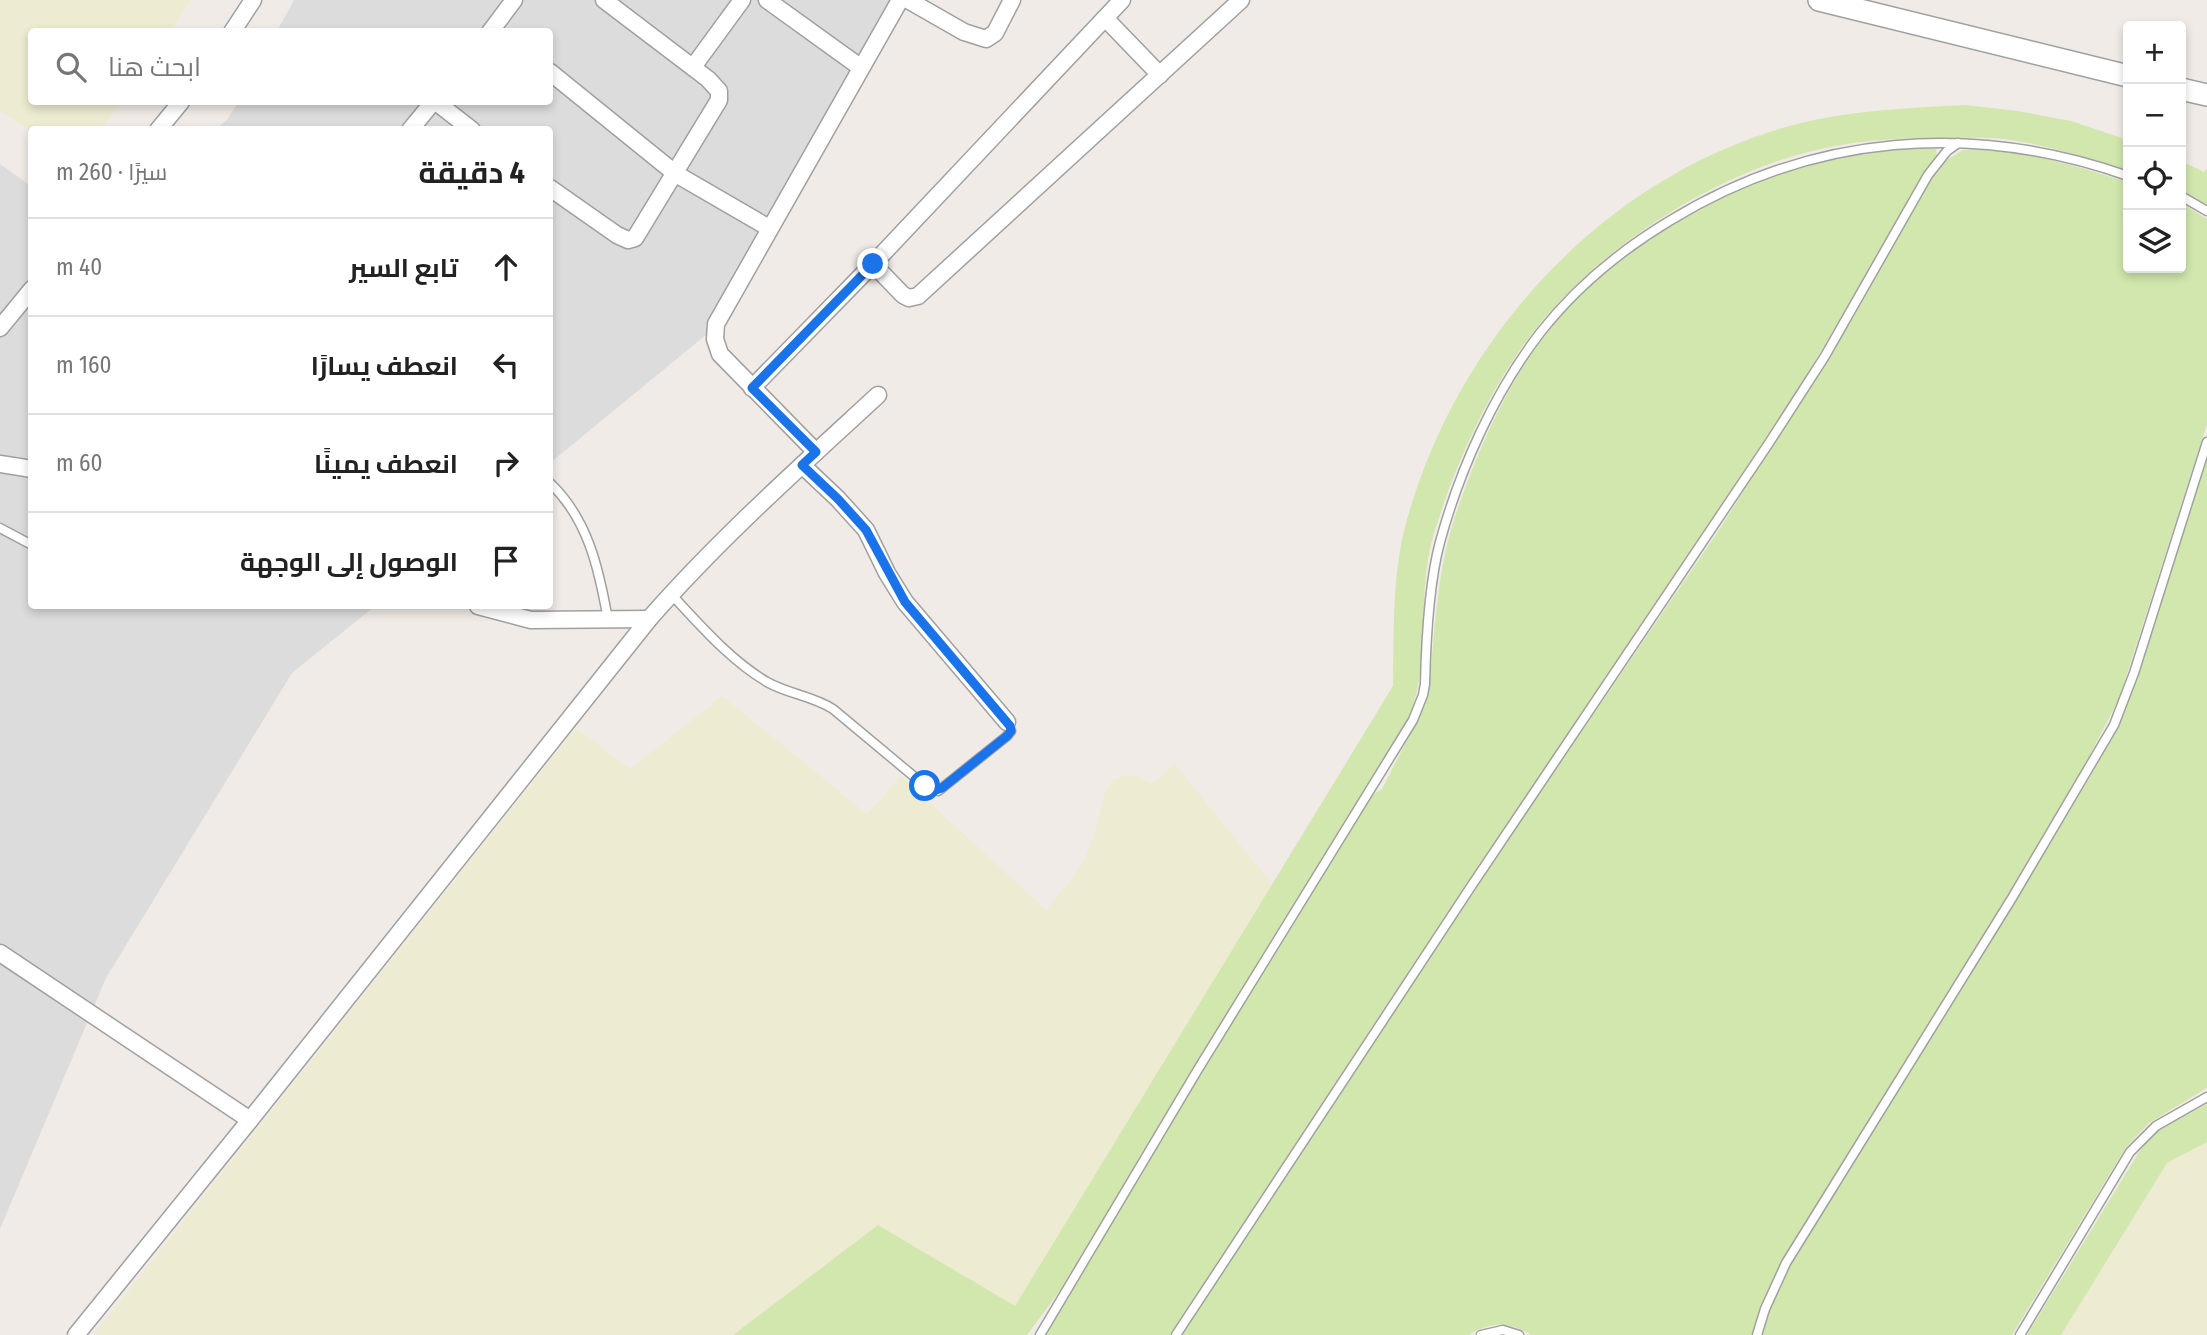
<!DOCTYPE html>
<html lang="ar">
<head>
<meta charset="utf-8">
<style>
	:root { --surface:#fff; --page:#f2f2f2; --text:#222; --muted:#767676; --line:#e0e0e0 }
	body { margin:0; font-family:"Fira Sans Condensed",Cairo,sans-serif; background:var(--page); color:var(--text); direction:rtl }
	.controls { position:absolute; right:21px; top:21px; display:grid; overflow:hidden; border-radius:7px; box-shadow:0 4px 10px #0003 }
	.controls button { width:63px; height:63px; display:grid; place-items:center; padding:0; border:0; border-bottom:2px solid var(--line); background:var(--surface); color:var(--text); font:35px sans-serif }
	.stop { position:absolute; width:21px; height:21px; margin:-16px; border:5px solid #1a73e8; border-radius:50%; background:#fff }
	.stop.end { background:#1a73e8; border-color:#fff; box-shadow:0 2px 7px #0008 }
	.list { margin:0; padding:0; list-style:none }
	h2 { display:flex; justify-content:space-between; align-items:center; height:91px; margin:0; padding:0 28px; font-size:30px }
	h2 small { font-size:23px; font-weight:400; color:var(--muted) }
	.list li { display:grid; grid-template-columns:46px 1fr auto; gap:21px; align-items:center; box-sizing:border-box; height:98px; padding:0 28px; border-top:2px solid var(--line) }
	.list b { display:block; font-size:26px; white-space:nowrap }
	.list em { font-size:23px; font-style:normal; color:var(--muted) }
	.icon { flex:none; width:38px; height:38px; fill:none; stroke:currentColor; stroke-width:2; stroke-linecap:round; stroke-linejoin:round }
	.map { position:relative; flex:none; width:2207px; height:1335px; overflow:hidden; direction:ltr }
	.search { position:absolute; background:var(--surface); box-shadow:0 4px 10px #0003; left:28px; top:28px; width:525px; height:77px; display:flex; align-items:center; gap:18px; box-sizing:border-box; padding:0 24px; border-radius:7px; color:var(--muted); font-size:26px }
	.panel { position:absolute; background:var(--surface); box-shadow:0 4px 10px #0003; left:28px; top:126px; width:525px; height:483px; border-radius:7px; direction:rtl }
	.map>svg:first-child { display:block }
</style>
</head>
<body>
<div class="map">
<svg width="2207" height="1335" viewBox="0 0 2207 1335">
	<rect width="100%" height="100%" fill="#f0ebe6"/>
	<g fill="#dddcdc">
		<polygon points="294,0 909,0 718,325 550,463 550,130 214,130 227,120 238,102 550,102 550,32 277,31"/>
		<polygon points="0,164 31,186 32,606 375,606 292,673 106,978 0,1229"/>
	</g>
	<g fill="#edecd2">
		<polygon points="0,0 191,0 170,31 32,32 32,102 121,102 102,129 32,130 31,132 0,111"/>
		<polygon points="722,696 867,814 901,776 1046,910 1074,876 1086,856 1094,835 1105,793 1113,780 1126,775 1139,776 1151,784 1175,764 1272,884 1015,1307 878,1225 733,1335 93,1335 576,728 630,769"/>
		<polygon points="2207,1142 2207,1335 2061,1335 2167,1163"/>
	</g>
	<g fill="#d2e7ae">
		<path d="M1965 105 2018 111 2071 121 2128 140V170C2087 158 2046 144 2003 139 1985 137 1967 138 1949 138 1906 138 1863 139 1821 149 1719 171 1603 245 1538 326 1491 384 1454 466 1433 537 1416 596 1432 660 1409 717L1059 1292 1027 1335H733L878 1225 1015 1306 1393 686C1394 633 1392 578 1405 527 1455 338 1605 174 1797 124 1852 110 1908 108 1965 105Z"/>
		<path d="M1912 148 1936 149 1937 156 1794 396 1393 995 1176 1327 1170 1335H1045L1201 1072 1369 797 1382 789 1424 707 1429 687C1434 640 1436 591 1447 545 1454 516 1465 488 1476 460 1498 408 1524 357 1562 315 1616 253 1703 196 1782 173 1824 160 1868 153 1912 148Z"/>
		<path d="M1963 150C2020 147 2075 166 2128 182V268H2181V203L2207 219V424L2119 699 2081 772 1915 1048 1783 1260 1767 1293 1753 1335H1531C1510 1322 1490 1321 1469 1335H1182L1476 887 1721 527 1857 311 1932 177 1945 161Z"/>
		<polygon points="2181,161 2204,172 2207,168 2207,205 2181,191"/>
		<polygon points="2207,457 2207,1088 2149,1123 2126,1147 2012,1335 1761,1335 1774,1298 1790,1265 2090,777 2117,727 2128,701"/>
		<polygon points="2207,1104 2207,1142 2167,1163 2061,1335 2027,1335 2139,1152 2155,1132"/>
	</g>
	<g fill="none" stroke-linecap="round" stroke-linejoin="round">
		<g stroke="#a0a0a0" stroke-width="11">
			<g id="service">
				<polyline points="2181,196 2207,211"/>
				<path d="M550 483C588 519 599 569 608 620"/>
				<polyline points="0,528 32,545"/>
				<path d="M671 594C700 625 730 660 767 682 788 694 813 696 833 709L929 789 938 791 942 788 1007 736 1011 731 1007 722"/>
				<path d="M1040 1335 1197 1071 1413 720 1423 695 1425 684C1426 641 1429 583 1440 542 1460 469 1494 393 1540 333 1576 287 1621 250 1671 220 1812 134 1972 121 2128 176"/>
				<polyline points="1176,1335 1472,885 1769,443 1825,356 1928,175 1947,151 1958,143"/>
				<polyline points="1481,1335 1503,1330 1519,1335"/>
				<polyline points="1757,1335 1765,1309 1786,1263 2012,898 2114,725 2134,673 2207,442"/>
				<polyline points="2020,1335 2130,1152 2156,1126 2207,1097"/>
			</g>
		</g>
		<g stroke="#a0a0a0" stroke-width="19">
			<g id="minor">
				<polyline points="767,0 860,67"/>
				<polyline points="908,0 964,32 986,39 995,33 1012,0"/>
				<polyline points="1105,18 1160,75"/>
				<polyline points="232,32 253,0"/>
				<polyline points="490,32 514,0"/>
				<polyline points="693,67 742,0"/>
				<polyline points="550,72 676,174 769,228"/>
				<polyline points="436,102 472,130"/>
				<polyline points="158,130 181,102"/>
				<polyline points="410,130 433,102"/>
				<polyline points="550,188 617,235 628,240 635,238 719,100 719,91 708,79 604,0"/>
				<polyline points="873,264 903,295 909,298 918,296 1241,0"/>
				<polyline points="0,328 32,289"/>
				<polyline points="752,388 873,264 1122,0"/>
				<polyline points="816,452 720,354 715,339 716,324 900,0"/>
				<polyline points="0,464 32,469"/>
				<polyline points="802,465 838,499 866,530 887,573 905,602 1007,722"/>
				<polyline points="478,606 531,620 649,619"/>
				<polyline points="0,953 250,1120"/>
				<path d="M76 1335 250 1120 649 619C719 539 800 467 878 395"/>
			</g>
		</g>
		<g stroke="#a0a0a0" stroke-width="24">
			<g id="tertiary">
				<polyline points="1819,0 2128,76"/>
				<polyline points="2181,89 2207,95"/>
			</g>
		</g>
		<use href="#service" stroke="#fff" stroke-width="8"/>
		<use href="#minor" stroke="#fff" stroke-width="16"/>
		<use href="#tertiary" stroke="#fff" stroke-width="21"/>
	</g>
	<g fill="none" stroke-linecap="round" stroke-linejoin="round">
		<polyline stroke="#1a73e8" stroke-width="9" points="873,264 752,388 816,452 802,465 838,499 866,530 905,602 1010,726 1011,731 1007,736 942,788 933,791 925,786"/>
	</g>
</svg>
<div class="controls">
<button>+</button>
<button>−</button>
<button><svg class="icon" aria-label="locate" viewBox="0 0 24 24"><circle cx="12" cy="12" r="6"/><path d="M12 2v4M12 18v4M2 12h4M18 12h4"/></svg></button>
<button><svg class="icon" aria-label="layers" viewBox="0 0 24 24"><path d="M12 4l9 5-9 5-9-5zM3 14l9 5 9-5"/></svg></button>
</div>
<div class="stop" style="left:925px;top:786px"></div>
<div class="stop end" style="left:873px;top:264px"></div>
<div class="search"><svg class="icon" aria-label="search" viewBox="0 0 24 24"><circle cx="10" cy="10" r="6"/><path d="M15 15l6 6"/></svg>ابحث هنا</div>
<section class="panel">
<h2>4 دقيقة<small>سيرًا · 260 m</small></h2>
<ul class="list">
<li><svg class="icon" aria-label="ahead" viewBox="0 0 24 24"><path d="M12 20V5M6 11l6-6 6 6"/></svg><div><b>تابع السير</b></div><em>40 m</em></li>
<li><svg class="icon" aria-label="left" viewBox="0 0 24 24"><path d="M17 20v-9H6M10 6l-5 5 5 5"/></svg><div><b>انعطف يسارًا</b></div><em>160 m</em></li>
<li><svg class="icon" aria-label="right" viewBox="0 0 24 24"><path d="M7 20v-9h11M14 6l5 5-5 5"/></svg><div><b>انعطف يمينًا</b></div><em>60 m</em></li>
<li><svg class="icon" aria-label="arrive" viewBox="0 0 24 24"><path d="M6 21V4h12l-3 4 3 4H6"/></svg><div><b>الوصول إلى الوجهة</b></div></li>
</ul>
</section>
</div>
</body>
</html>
